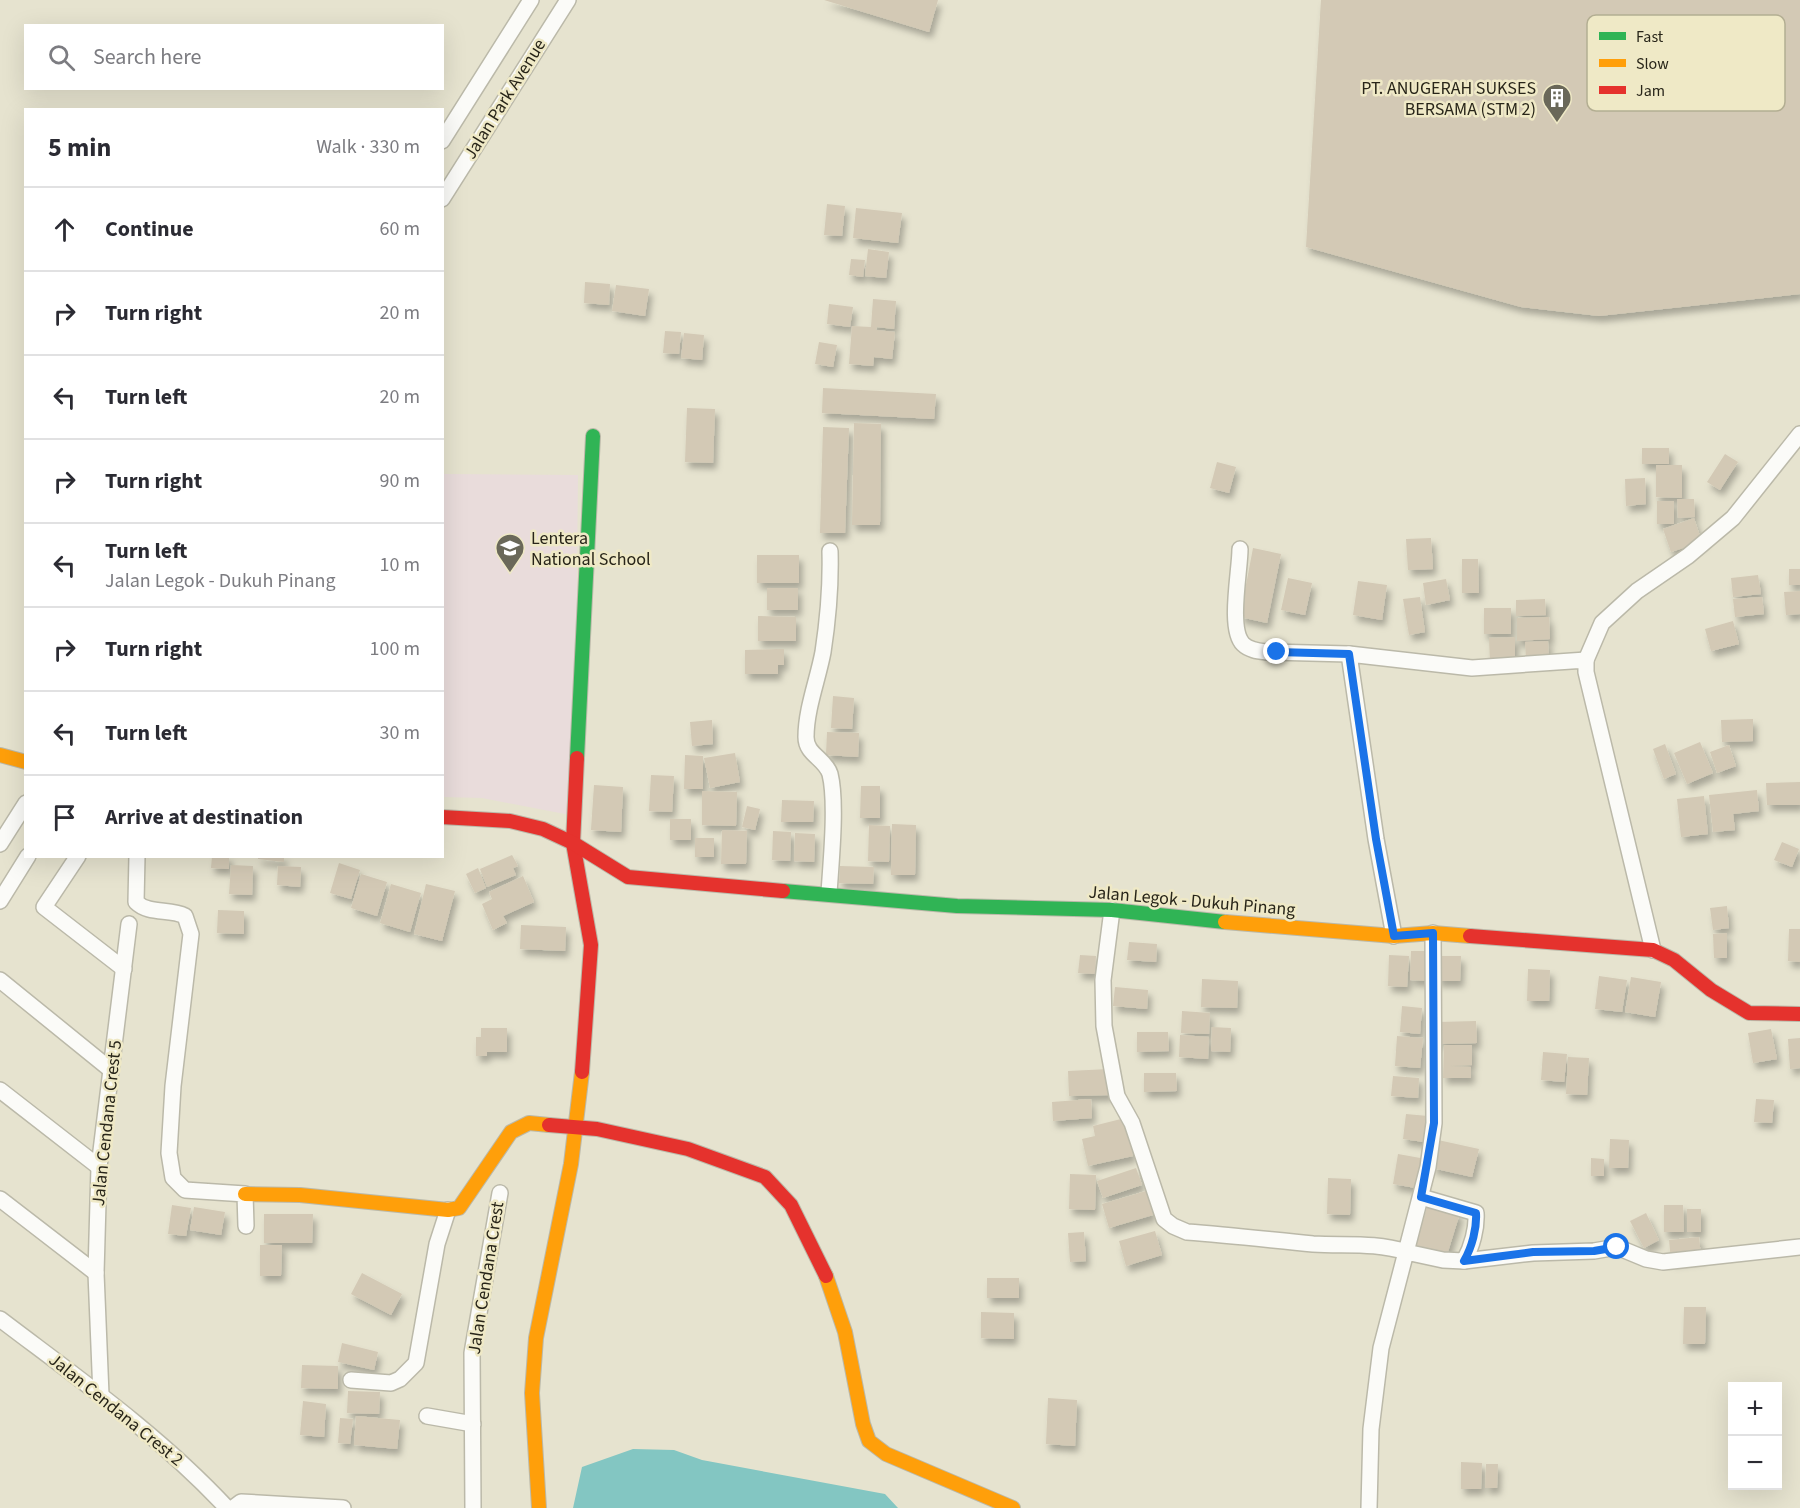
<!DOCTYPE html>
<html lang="en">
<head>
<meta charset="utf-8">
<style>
	:root { --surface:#fff; --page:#f2f2f3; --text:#2b2b33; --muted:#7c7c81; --line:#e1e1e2 }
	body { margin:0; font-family:"Source Sans 3",sans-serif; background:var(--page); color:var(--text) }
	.controls { position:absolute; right:18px; bottom:18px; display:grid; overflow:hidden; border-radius:0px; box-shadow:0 6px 24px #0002 }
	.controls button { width:54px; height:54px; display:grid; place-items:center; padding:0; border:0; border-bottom:2px solid var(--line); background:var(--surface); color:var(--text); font:30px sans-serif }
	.stop { position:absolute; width:18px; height:18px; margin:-14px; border:4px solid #1a73e8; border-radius:50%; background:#fff }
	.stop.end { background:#1a73e8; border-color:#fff; box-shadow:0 2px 6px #0008 }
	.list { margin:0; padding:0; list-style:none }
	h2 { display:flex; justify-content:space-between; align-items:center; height:78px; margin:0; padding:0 24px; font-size:26px }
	h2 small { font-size:20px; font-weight:400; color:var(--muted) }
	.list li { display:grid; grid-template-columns:39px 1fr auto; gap:18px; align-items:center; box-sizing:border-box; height:84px; padding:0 24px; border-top:2px solid var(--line) }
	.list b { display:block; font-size:22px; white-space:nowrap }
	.list p { margin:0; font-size:20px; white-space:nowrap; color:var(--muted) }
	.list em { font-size:20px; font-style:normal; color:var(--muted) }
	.icon { flex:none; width:33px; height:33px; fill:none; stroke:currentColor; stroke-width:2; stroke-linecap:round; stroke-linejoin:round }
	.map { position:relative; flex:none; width:1800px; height:1508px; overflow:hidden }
	.search { position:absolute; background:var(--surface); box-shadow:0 6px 24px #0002; left:24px; top:24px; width:420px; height:66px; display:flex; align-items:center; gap:15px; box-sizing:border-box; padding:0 21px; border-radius:0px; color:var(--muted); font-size:22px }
	.panel { position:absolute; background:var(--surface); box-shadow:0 6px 24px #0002; left:24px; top:108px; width:420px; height:750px; border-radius:0px }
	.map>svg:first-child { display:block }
</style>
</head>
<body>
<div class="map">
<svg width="1800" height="1508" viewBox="0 0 1800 1508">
	<defs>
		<filter id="shadow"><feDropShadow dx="3.5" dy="6" stdDeviation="3" flood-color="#0004"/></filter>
	</defs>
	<rect width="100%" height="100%" fill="#e6e3cf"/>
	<polygon fill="#e9dcdb" points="443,474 578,475 576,671 570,815 482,798 443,797"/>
	<polygon fill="#83c6c2" points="633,1449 674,1450 702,1460 885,1494 898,1508 573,1508 582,1467"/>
	<g fill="#d3c9b5" filter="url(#shadow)">
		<polygon points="824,0 938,0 929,32"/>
		<polygon points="1321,0 1800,0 1800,294 1599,316 1521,307 1306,247"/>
		<polygon points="827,204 845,206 842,236 824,235"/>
		<polygon points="856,208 902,213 898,243 853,238"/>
		<polygon points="868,249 889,252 886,278 865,276"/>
		<polygon points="851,259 865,260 863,277 849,275"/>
		<polygon points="585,282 610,284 609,305 584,303"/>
		<polygon points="616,285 649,289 645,316 612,311"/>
		<polygon points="873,299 896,301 894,329 877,327 876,330 895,332 892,359 874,357 873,366 849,364 852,326 871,327"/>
		<polygon points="829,304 853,307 850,327 827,324"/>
		<polygon points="665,331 681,332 679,354 663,353"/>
		<polygon points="684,333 704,335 702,360 681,358"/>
		<polygon points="819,342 837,345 833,367 815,364"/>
		<polygon points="823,388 936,394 934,419 822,413"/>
		<polygon points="687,408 715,409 713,463 685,462"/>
		<polygon points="854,423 881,424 880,525 852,525"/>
		<polygon points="823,427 849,428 845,533 820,533"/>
		<rect x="1642" y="448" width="27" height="16"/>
		<polygon points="1725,454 1738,462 1720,490 1707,482"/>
		<polygon points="1217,462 1236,467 1229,493 1210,488"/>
		<polygon points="1656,465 1682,465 1682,498 1656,497"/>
		<polygon points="1645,478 1646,504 1626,506 1625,479"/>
		<polygon points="1677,499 1694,499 1695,517 1678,518"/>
		<rect x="1657" y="501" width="17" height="23"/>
		<polygon points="1694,518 1702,542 1671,552 1663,529"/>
		<polygon points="1431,538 1433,569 1408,570 1406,539"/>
		<polygon points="1253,548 1281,554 1267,623 1240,617"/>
		<rect x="757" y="555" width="42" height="28"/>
		<polygon points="1462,559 1478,559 1479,593 1462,593"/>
		<rect x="1789" y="569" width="11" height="16"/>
		<polygon points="1758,575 1761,594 1733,597 1731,578"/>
		<polygon points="1288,578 1312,583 1305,615 1281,610"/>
		<polygon points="1446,579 1450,600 1426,605 1423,583"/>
		<polygon points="1358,581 1387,585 1382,620 1353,615"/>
		<rect x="767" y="588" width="31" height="22"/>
		<polygon points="1800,591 1800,614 1786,615 1784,592"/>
		<polygon points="1420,597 1425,632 1409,635 1403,599"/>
		<polygon points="1762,597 1764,614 1735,617 1733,599"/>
		<polygon points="1545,599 1546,615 1516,616 1516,600"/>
		<rect x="1484" y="608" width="27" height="26"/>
		<polygon points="758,616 796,617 796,641 758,641"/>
		<polygon points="1549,617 1550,639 1517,641 1517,618"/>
		<polygon points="1733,621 1739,644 1711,651 1705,629"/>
		<polygon points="1515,637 1515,663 1490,663 1489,638"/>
		<polygon points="1548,641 1549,660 1526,660 1525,642"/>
		<polygon points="777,649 784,649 784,665 778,665 778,674 745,674 745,650"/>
		<polygon points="833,696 854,698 852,729 831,728"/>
		<polygon points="1753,719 1753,741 1722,742 1721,720"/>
		<polygon points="712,720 713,744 692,746 690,722"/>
		<polygon points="827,732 859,733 858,757 826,755"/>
		<polygon points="1700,742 1713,773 1687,784 1674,753"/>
		<polygon points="1665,744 1676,774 1664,779 1653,749"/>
		<polygon points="1729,745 1736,766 1717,773 1710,752"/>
		<polygon points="735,753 740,782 710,788 704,758"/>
		<polygon points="685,755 703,756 703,789 684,789"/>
		<polygon points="651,775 674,776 672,812 649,811"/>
		<polygon points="1800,782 1800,805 1767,805 1766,783"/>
		<polygon points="594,785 623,787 621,832 591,830"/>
		<polygon points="861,786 880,786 880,818 860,818"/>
		<polygon points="1757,790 1759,811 1733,814 1735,830 1713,832 1709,795"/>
		<polygon points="702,791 737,792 736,826 702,825"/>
		<polygon points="1704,796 1708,834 1681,837 1677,799"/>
		<polygon points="782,800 814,801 813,822 781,822"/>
		<polygon points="747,806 760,809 755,830 742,827"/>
		<rect x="670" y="819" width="21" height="21"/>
		<polygon points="892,824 916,825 915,875 891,875"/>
		<polygon points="869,825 890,826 889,862 868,861"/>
		<polygon points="722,830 747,831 746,864 721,864"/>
		<polygon points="773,831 791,832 790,861 772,860"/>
		<polygon points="795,833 815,834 814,862 794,861"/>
		<rect x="695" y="838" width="19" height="19"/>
		<polygon points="1782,842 1799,849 1792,867 1774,860"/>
		<polygon points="512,855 518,866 513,868 516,875 487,887 480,869"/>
		<polygon points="212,856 229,856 229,869 211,868"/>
		<polygon points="258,856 284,856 284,862 258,859"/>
		<polygon points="339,863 360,870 351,899 330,893"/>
		<polygon points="231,865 253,866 252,895 229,894"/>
		<polygon points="278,866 301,867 300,887 277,885"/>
		<polygon points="840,866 874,867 873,884 839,883"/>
		<polygon points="478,868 486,888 475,893 466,874"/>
		<polygon points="361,874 387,882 377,916 351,908"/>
		<polygon points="523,876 534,902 503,916 507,923 493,930 482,904 492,899 489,892"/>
		<polygon points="391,884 421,893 410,932 380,923"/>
		<polygon points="426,884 455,891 442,941 414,934"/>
		<polygon points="1727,906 1729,928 1713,930 1710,908"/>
		<polygon points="218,910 244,911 244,934 217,933"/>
		<polygon points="521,925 566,927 565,951 520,949"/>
		<polygon points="1789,929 1800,929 1800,962 1788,961"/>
		<polygon points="1727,933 1727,958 1714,958 1713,934"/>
		<polygon points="1129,942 1157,944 1156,962 1127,960"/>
		<polygon points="1411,951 1432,951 1431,981 1410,980"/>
		<polygon points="1080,955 1096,956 1095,974 1078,973"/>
		<polygon points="1389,955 1409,956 1407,987 1388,986"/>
		<polygon points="1437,956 1461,956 1460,981 1437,981"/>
		<polygon points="1528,969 1550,970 1549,1001 1527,1001"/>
		<polygon points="1599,976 1627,980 1622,1012 1595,1009"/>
		<polygon points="1631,977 1661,982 1655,1017 1625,1012"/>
		<polygon points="1202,979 1238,981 1237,1008 1201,1007"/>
		<polygon points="1115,987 1148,990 1147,1009 1113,1006"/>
		<polygon points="1402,1006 1422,1008 1420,1034 1400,1032"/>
		<polygon points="1182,1011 1210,1013 1209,1034 1181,1033"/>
		<polygon points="1476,1021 1477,1043 1438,1044 1438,1022"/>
		<polygon points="1212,1027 1231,1028 1230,1052 1211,1051"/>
		<polygon points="481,1028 507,1028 507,1052 487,1052 487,1056 476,1056 476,1037 481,1037"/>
		<polygon points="1771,1029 1777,1059 1753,1063 1748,1033"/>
		<polygon points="1137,1032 1168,1032 1169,1051 1137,1052"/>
		<polygon points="1180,1035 1209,1037 1208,1059 1179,1057"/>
		<polygon points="1397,1036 1423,1038 1420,1068 1395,1066"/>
		<polygon points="1800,1038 1800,1068 1790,1069 1788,1039"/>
		<polygon points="1444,1045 1472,1045 1472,1065 1450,1066 1471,1067 1471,1078 1443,1078"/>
		<polygon points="1543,1052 1567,1054 1564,1082 1541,1080"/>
		<polygon points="1568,1057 1589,1058 1587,1095 1566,1094"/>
		<polygon points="1109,1069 1110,1095 1069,1096 1068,1071"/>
		<polygon points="1144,1073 1176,1073 1177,1091 1144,1092"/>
		<polygon points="1393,1076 1419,1078 1418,1098 1391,1096"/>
		<polygon points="1091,1099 1092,1118 1053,1121 1052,1102"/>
		<polygon points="1756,1099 1774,1100 1772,1123 1754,1122"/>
		<polygon points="1406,1114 1428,1116 1424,1142 1403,1139"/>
		<polygon points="1125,1118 1133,1156 1088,1166 1082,1139 1095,1136 1093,1126"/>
		<polygon points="1610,1139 1629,1140 1628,1168 1609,1168"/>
		<polygon points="1438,1140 1479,1149 1472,1177 1432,1168"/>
		<polygon points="1398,1154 1426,1159 1421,1189 1393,1184"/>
		<polygon points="1591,1158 1604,1159 1604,1176 1591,1176"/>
		<polygon points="1136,1168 1142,1185 1103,1198 1097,1181"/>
		<polygon points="1070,1174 1096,1175 1095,1210 1069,1209"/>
		<polygon points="1328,1178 1351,1179 1350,1215 1327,1214"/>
		<polygon points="1146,1191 1153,1215 1109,1228 1102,1204"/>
		<polygon points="1428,1204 1460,1213 1447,1255 1415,1246"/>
		<polygon points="172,1205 191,1208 186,1236 168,1234"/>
		<polygon points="1664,1205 1683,1205 1684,1232 1664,1232"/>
		<polygon points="194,1207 225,1212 221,1235 190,1230"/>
		<rect x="1687" y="1209" width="14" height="23"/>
		<polygon points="1646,1213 1659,1240 1644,1248 1630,1221"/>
		<polygon points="264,1214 313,1214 312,1243 264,1243"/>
		<polygon points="1155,1231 1162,1255 1126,1266 1119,1241"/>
		<polygon points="1084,1232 1086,1261 1070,1262 1068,1233"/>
		<polygon points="1699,1237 1701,1257 1671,1261 1669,1240"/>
		<polygon points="260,1245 282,1245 281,1276 260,1276"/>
		<polygon points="362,1273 402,1294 391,1315 351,1294"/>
		<rect x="987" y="1278" width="32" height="20"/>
		<polygon points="1684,1307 1706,1307 1705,1344 1683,1344"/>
		<polygon points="981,1312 1014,1313 1014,1339 981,1338"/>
		<polygon points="342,1343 378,1352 374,1370 338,1362"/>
		<polygon points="302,1365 338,1366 338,1389 301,1388"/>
		<polygon points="348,1391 380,1392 379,1414 347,1413"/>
		<polygon points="1048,1398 1077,1400 1075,1446 1046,1444"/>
		<polygon points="303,1401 326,1404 324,1437 300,1435"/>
		<polygon points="356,1416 400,1420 397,1449 354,1445"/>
		<polygon points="340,1418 353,1419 350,1444 338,1443"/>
		<polygon points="1461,1462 1482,1463 1481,1489 1461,1489"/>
		<polygon points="1486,1464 1498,1464 1497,1488 1485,1488"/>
	</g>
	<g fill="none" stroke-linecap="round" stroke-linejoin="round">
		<g stroke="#bbb9a9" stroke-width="18">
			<g id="street">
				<polyline points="442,141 531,0"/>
				<polyline points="442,199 568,0"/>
				<path d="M1240 549C1240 571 1228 629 1243 644 1249 650 1258 651 1266 652L1349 654"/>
				<polyline points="1586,660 1602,623 1637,591 1688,556 1733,518 1800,434"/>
				<polyline points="0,844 26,803"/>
				<polyline points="78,856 44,907 124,969"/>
				<path d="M137 856 136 902C149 915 170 908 185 916L191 934 173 1086 169 1153 173 1178 185 1190 245 1194 246 1226"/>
				<path d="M829 893C831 862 837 802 830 774 825 758 806 755 806 737 806 709 818 679 823 652 828 619 831 585 830 551"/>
				<polyline points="0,901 28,856"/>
				<path d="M1112 910 1103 980 1104 1026 1117 1096 1132 1123 1164 1219 1173 1226 1187 1232C1229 1235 1271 1240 1313 1244 1345 1246 1375 1242 1406 1252L1428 1167 1434 1123 1433 933"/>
				<polyline points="1394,936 1376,839 1349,654 1472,668 1586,660 1586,672 1653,950"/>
				<polyline points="0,980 111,1070"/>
				<polyline points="0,1090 99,1167"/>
				<polyline points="0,1199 96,1273"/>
				<polyline points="1464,1261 1533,1253 1594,1251 1617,1247 1646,1259 1663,1262 1800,1247"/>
				<path d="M0 1319C79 1379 159 1435 227 1508"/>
				<polyline points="351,1380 391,1383 400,1379 416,1363 437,1244 448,1210"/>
				<polyline points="101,1395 96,1273 99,1167 129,924"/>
				<polyline points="427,1416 473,1424"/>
				<polyline points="233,1508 241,1502 343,1508"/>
				<polyline points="473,1508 472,1353 500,1193"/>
				<path d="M1369 1508 1371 1429 1381 1348 1406 1252 1443 1260 1464 1261C1472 1247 1477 1228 1476 1213L1421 1197"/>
			</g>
		</g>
		<g stroke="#bbb9a9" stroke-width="16">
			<g id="fast">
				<polyline points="577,758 593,436"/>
				<polyline points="783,891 957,906 1112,910 1225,922"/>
			</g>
		</g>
		<g stroke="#bbb9a9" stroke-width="16">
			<g id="slow">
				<polyline points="0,755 26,762"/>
				<polyline points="1225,922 1394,936 1433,933 1470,936"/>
				<polyline points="245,1194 300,1195 448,1210 459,1208 511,1132 529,1123 549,1125"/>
				<polyline points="826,1276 845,1332 863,1424 869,1441 886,1454 1013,1508"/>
				<polyline points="539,1508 532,1393 536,1338 571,1164 582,1072"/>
			</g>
		</g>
		<g stroke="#bbb9a9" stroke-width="16">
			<g id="jam">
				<polyline points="577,758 573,843 591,945 582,1072"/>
				<polyline points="442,817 510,821 543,829 573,843 628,877 783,891"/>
				<polyline points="1470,936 1653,950 1674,960 1711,990 1749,1013 1800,1014"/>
				<polyline points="549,1125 597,1129 688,1149 765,1177 791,1205 826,1276"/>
			</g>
		</g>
		<use href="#street" stroke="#fbfbf8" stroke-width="15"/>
		<use href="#fast" stroke="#30b455" stroke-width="14"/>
		<use href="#slow" stroke="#ff9f0a" stroke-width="14"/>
		<use href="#jam" stroke="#e5322d" stroke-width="14"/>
	</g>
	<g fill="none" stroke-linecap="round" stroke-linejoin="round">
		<path stroke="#1a73e8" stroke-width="8" d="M1277 652 1349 654 1376 839 1394 936 1433 933 1434 1123 1421 1197 1476 1213C1477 1228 1472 1247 1464 1261L1533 1252 1594 1251 1617 1247"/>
	</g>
	<defs>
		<g id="building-pin" transform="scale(1.5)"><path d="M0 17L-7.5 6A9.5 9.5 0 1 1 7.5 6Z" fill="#6a6859" stroke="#efe9c6"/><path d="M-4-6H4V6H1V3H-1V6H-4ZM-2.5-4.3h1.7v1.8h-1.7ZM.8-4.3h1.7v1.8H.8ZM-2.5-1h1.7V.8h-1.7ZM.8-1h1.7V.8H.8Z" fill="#fff"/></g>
		<g id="school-pin" transform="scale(1.5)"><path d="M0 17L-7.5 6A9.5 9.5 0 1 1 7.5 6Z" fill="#6a6859" stroke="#efe9c6"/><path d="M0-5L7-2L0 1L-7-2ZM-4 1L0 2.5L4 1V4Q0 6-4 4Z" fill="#fff"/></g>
	</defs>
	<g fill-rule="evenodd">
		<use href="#building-pin" x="1557" y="98"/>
		<use href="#school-pin" x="510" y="548"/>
	</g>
	<g text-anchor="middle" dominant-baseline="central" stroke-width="5" stroke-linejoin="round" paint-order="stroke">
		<g font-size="18" fill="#282519" stroke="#efe9c6" text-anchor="end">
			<text x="1536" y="88">PT. ANUGERAH SUKSES<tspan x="1536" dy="21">BERSAMA (STM 2)</tspan></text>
			<text x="531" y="538" text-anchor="start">Lentera<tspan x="531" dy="21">National School</tspan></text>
		</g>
		<g font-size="18" fill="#282519" stroke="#efe9c6">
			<text transform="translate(505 99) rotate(-58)">Jalan Park Avenue</text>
			<text transform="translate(1192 901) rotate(5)">Jalan Legok - Dukuh Pinang</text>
			<text transform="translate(107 1123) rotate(-84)">Jalan Cendana Crest 5</text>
			<text transform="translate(486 1278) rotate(-81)">Jalan Cendana Crest</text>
			<text transform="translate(116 1410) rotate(39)">Jalan Cendana Crest 2</text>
		</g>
	</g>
	<rect x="1587" y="15" width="198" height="96" rx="9" fill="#efe9c6" stroke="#b3ae92" stroke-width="1.5"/>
	<rect x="1599" y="32" width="27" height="8" fill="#30b455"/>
	<rect x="1599" y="59" width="27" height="8" fill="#ff9f0a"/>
	<rect x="1599" y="86" width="27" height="8" fill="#e5322d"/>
	<g font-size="16" fill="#282519">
		<text x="1636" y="42">Fast</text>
		<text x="1636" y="69">Slow</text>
		<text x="1636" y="96">Jam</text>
	</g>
</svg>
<div class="controls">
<button>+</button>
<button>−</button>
</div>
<div class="stop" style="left:1617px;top:1247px"></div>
<div class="stop end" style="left:1277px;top:652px"></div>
<div class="search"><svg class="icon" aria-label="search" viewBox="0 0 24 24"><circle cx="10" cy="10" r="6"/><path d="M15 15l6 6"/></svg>Search here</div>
<section class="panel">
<h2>5 min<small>Walk · 330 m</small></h2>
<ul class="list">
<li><svg class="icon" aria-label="ahead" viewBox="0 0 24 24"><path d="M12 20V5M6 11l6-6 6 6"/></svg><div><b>Continue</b></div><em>60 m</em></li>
<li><svg class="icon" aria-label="right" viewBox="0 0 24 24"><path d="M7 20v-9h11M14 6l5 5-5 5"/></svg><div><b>Turn right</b></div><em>20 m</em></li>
<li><svg class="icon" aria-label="left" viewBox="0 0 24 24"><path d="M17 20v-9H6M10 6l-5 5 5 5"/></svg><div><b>Turn left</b></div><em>20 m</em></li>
<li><svg class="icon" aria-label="right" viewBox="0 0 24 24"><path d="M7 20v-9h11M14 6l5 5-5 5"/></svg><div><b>Turn right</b></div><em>90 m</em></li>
<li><svg class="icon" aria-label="left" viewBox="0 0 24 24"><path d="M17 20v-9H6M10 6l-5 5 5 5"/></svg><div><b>Turn left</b><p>Jalan Legok - Dukuh Pinang</p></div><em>10 m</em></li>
<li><svg class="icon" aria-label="right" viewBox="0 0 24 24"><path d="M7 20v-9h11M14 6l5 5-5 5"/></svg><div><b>Turn right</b></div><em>100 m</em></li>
<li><svg class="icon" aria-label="left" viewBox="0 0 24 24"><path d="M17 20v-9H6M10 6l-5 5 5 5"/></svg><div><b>Turn left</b></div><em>30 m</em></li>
<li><svg class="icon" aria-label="arrive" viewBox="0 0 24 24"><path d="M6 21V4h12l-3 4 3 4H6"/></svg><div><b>Arrive at destination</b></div></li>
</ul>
</section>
</div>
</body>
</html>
